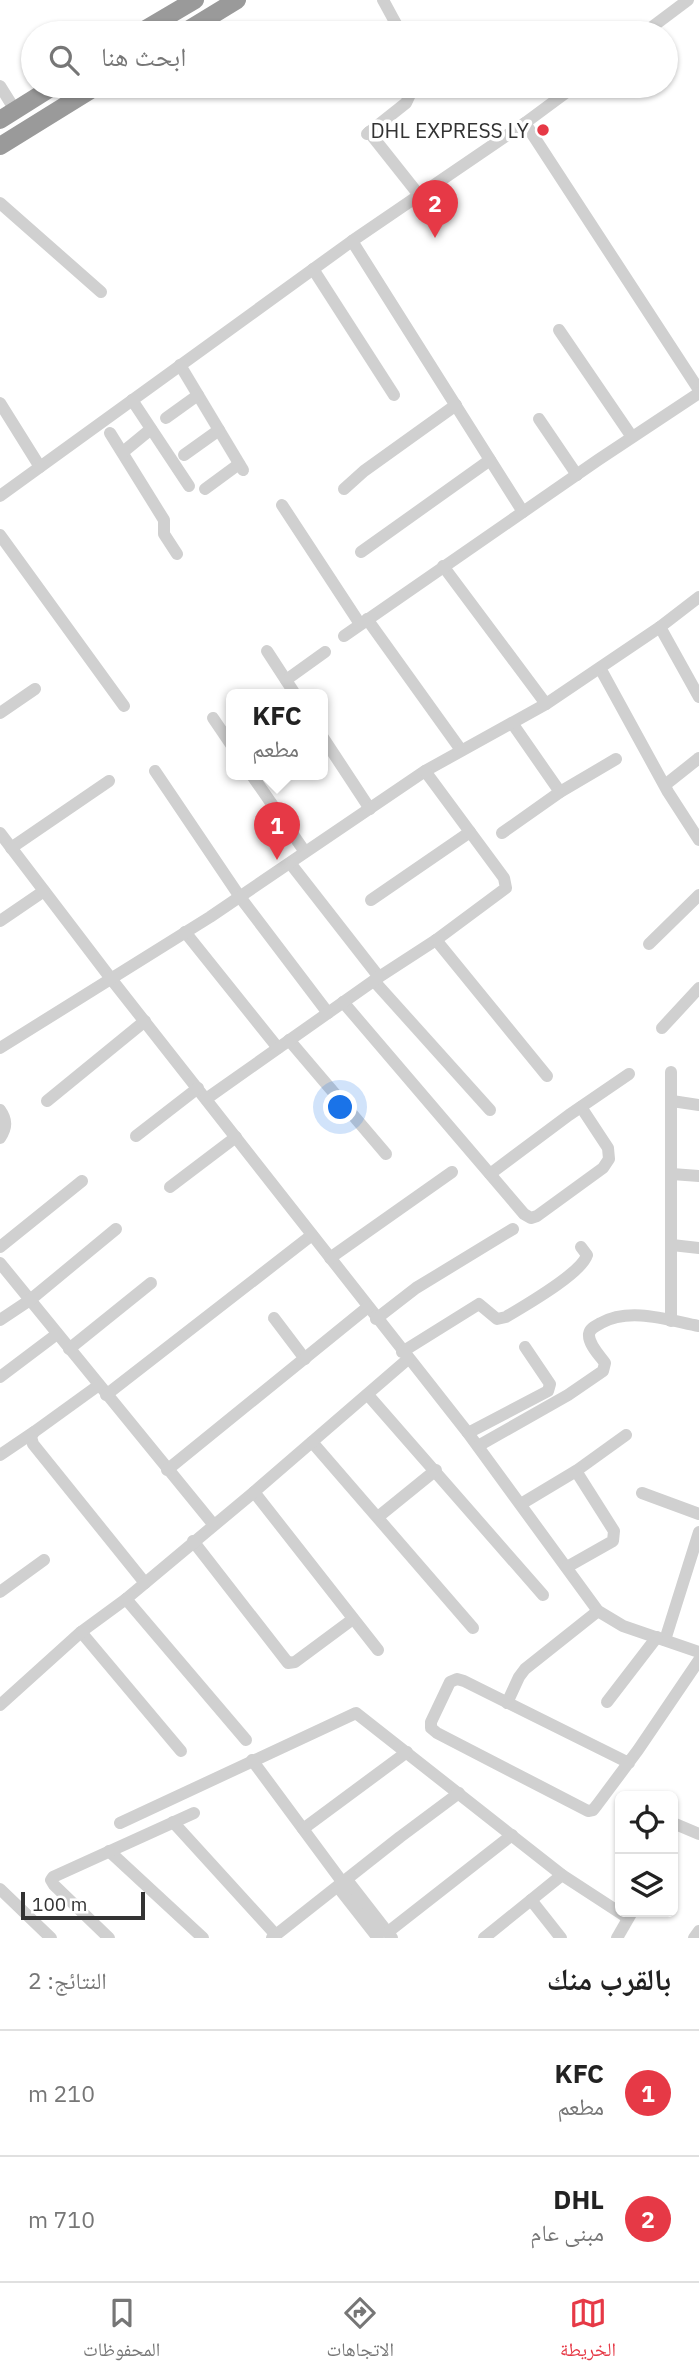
<!DOCTYPE html>
<html lang="ar">
<head>
<meta charset="utf-8">
<style>
	:root { --surface:#fff; --page:#f6f6f6; --text:#222; --muted:#767676; --line:#e0e0e0; --accent:#e63946 }
	body { margin:0; font-family:"IBM Plex Sans","Noto Naskh Arabic",sans-serif; background:var(--page); color:var(--text); direction:rtl }
	.controls { position:absolute; right:21px; bottom:21px; display:grid; overflow:hidden; border-radius:10px; box-shadow:0 2px 5px #0004 }
	.controls button { width:63px; height:63px; display:grid; place-items:center; padding:0; border:0; border-bottom:2px solid var(--line); background:var(--surface); color:var(--text); font:35px sans-serif }
	.scale { position:absolute; left:21px; bottom:18px; width:124px; box-sizing:border-box; padding-left:7px; border:4px solid #333; border-top:0; font-size:19px; line-height:24px; white-space:nowrap; color:#333; -webkit-text-stroke:5px #fff; paint-order:stroke }
	.you { position:absolute; left:341px; top:1108px; width:24px; height:24px; margin:-18px; border:5px solid #fff; border-radius:50%; background:#1a73e8; box-shadow:0 0 0 10px #1a73e833 }
	.badge { display:grid; place-items:center; width:46px; height:46px; border-radius:50%; background:var(--accent); color:#fff; font-size:23px; font-weight:700 }
	.pin { position:absolute; translate:-50% -58px; filter:drop-shadow(0 2px 4px #0008) }
	.pin::after { content:''; position:absolute; top:37px; width:24px; height:21px; background:inherit; clip-path:polygon(0 0,100% 0,50% 100%) }
	.popup { position:absolute; left:226px; top:689px; width:102px; height:91px; box-sizing:border-box; display:grid; place-content:center; border-radius:10px; background:var(--surface); filter:drop-shadow(0 2px 5px #0005); font-size:23px; white-space:nowrap; color:var(--muted) }
	.popup b { font-size:26px; color:var(--text) }
	.popup::after { content:''; position:absolute; left:50%; top:100%; margin-left:-14px; border:14px solid transparent; border-top-color:var(--surface) }
	.list { margin:0; padding:0; list-style:none }
	h2 { display:flex; justify-content:space-between; align-items:center; height:91px; margin:0; padding:0 28px; font-size:30px }
	h2 small { font-size:23px; font-weight:400; color:var(--muted) }
	.list li { display:grid; grid-template-columns:46px 1fr auto; gap:21px; align-items:center; box-sizing:border-box; height:126px; padding:0 28px; border-top:2px solid var(--line) }
	.list b { display:block; font-size:26px; white-space:nowrap }
	.list p { margin:0; font-size:23px; white-space:nowrap; color:var(--muted) }
	.list em { font-size:23px; font-style:normal; color:var(--muted) }
	.icon { flex:none; width:38px; height:38px; fill:none; stroke:currentColor; stroke-width:2; stroke-linecap:round; stroke-linejoin:round }
	.map { position:relative; flex:none; width:699px; height:1938px; overflow:hidden; direction:ltr }
	.search { position:absolute; background:var(--surface); box-shadow:0 2px 5px #0004; left:21px; right:21px; top:21px; height:77px; display:flex; align-items:center; gap:18px; box-sizing:border-box; padding:0 24px; border-radius:38px; color:var(--muted); font-size:26px }
	.sheet { height:343px; background:var(--surface) }
	nav { display:flex; justify-content:space-around; align-items:center; box-sizing:border-box; height:98px; border-top:2px solid var(--line); background:var(--surface); font-size:19px; color:var(--muted) }
	nav a { display:grid; justify-items:center; gap:4px }
	nav .on { color:var(--accent) }
	.map>svg:first-child { display:block }
</style>
</head>
<body>
<div class="map">
<svg width="699" height="1938" viewBox="0 0 699 1938">
	<rect width="100%" height="100%" fill="#fff"/>
	<g fill="none" stroke-linecap="round" stroke-linejoin="round">
		<g stroke="#d0d0d0" stroke-width="12">
			<polyline points="383,0 401,33"/>
			<polyline points="644,33 688,0"/>
			<polyline points="0,86 15,110"/>
			<polyline points="525,123 699,390"/>
			<polyline points="369,132 419,195"/>
			<polyline points="367,134 406,103 414,86"/>
			<polyline points="0,203 101,292"/>
			<polyline points="352,241 523,512"/>
			<polyline points="313,269 394,395"/>
			<polyline points="559,330 632,437"/>
			<polyline points="180,365 243,470"/>
			<polyline points="132,400 189,486"/>
			<polyline points="0,403 40,467"/>
			<polyline points="166,418 198,395"/>
			<polyline points="539,419 577,475"/>
			<polyline points="110,433 164,520 164,534 177,554"/>
			<polyline points="123,452 151,429"/>
			<polyline points="184,455 219,430"/>
			<polyline points="205,489 239,464"/>
			<polyline points="344,489 364,471 456,405"/>
			<polyline points="0,496 352,241 525,123 575,86"/>
			<polyline points="282,505 360,624"/>
			<polyline points="0,535 124,706"/>
			<polyline points="361,552 490,460"/>
			<polyline points="443,566 546,704"/>
			<polyline points="367,619 461,750"/>
			<polyline points="660,627 699,697"/>
			<polyline points="344,636 598,460 699,393"/>
			<polyline points="267,651 295,694"/>
			<polyline points="600,668 668,792 699,840"/>
			<polyline points="286,680 325,652"/>
			<polyline points="0,713 35,689"/>
			<polyline points="213,718 232,746"/>
			<polyline points="512,723 560,792"/>
			<polyline points="322,736 370,809"/>
			<polyline points="155,771 240,897 328,1013"/>
			<polyline points="251,774 305,852"/>
			<polyline points="665,785 699,758"/>
			<polyline points="0,833 112,980 468,1433 598,1611 623,1626 699,1652"/>
			<polyline points="502,833 560,792 616,759"/>
			<polyline points="11,848 109,781"/>
			<polyline points="290,863 379,977"/>
			<polyline points="371,900 470,832"/>
			<polyline points="0,921 44,891"/>
			<polyline points="185,932 278,1048"/>
			<polyline points="436,940 547,1076"/>
			<polyline points="649,944 699,895"/>
			<polyline points="374,981 490,1110"/>
			<polyline points="343,1002 524,1214 531,1218 537,1216 603,1168 609,1159 608,1148 581,1107"/>
			<polyline points="662,1028 699,988"/>
			<polyline points="289,1040 386,1154"/>
			<polyline points="0,1048 210,917 425,771 546,704 660,627 699,597"/>
			<polyline points="206,1099 379,977 436,940 506,888 504,878 425,771"/>
			<polyline points="47,1101 145,1021"/>
			<polyline points="672,1101 699,1105"/>
			<path d="M0 1110C7 1120 7 1127 0 1138"/>
			<polyline points="136,1136 198,1088"/>
			<polyline points="490,1174 569,1115 629,1074"/>
			<polyline points="672,1174 699,1176"/>
			<polyline points="170,1187 236,1137"/>
			<polyline points="672,1245 699,1248"/>
			<polyline points="0,1247 82,1181"/>
			<polyline points="330,1258 452,1172"/>
			<polyline points="0,1263 213,1524"/>
			<polyline points="274,1318 305,1359"/>
			<polyline points="376,1319 416,1288 513,1229"/>
			<polyline points="0,1320 30,1300 116,1229"/>
			<polyline points="671,1321 671,1072"/>
			<polyline points="69,1349 151,1283"/>
			<path d="M402 1352 479 1304 497 1319 506 1317C524 1306 581 1274 587 1255L581 1247"/>
			<polyline points="0,1377 57,1334"/>
			<polyline points="99,1385 34,1432 31,1437 33,1444 145,1583"/>
			<polyline points="106,1395 312,1235"/>
			<polyline points="368,1395 543,1595"/>
			<polyline points="468,1433 548,1391 550,1384 525,1347"/>
			<polyline points="312,1442 473,1628"/>
			<path d="M478 1446 568 1395 603 1371 605 1363C600 1356 588 1344 589 1334 590 1328 596 1326 601 1323 630 1307 668 1320 699 1326"/>
			<polyline points="0,1455 34,1432"/>
			<polyline points="167,1470 368,1307"/>
			<polyline points="254,1492 378,1650"/>
			<polyline points="642,1493 699,1514"/>
			<polyline points="521,1504 576,1471 626,1435"/>
			<polyline points="378,1517 436,1470"/>
			<polyline points="193,1541 288,1663 295,1662 353,1619"/>
			<polyline points="567,1567 613,1541 614,1531 576,1471"/>
			<polyline points="0,1592 44,1560"/>
			<polyline points="126,1599 246,1740"/>
			<polyline points="81,1632 181,1751"/>
			<polyline points="665,1640 699,1532"/>
			<polyline points="607,1702 657,1637"/>
			<polyline points="507,1703 519,1677 525,1669 598,1611"/>
			<polyline points="0,1705 81,1632 126,1599 254,1492 408,1359"/>
			<polyline points="252,1760 343,1883"/>
			<polyline points="629,1763 464,1681 457,1679 450,1682 431,1722 431,1728 437,1733 588,1811 593,1810 597,1805 638,1750 699,1660"/>
			<polyline points="173,1822 276,1935"/>
			<polyline points="120,1823 356,1713 562,1875 628,1918"/>
			<polyline points="673,1823 699,1834"/>
			<polyline points="303,1829 407,1752"/>
			<polyline points="109,1851 203,1938"/>
			<polyline points="347,1880 392,1938"/>
			<polyline points="338,1887 378,1938"/>
			<polyline points="0,1889 51,1938"/>
			<polyline points="531,1900 561,1938"/>
			<polyline points="388,1932 512,1835"/>
			<polyline points="109,1938 54,1885 51,1880 53,1877 194,1813"/>
			<polyline points="272,1938 400,1837 459,1793"/>
			<polyline points="484,1938 562,1875"/>
			<polyline points="617,1938 632,1912"/>
			<polyline points="694,1938 699,1931"/>
		</g>
		<g stroke="#9a9a9a" stroke-width="18">
			<polyline points="139,33 195,0"/>
			<polyline points="183,33 237,0"/>
			<polyline points="0,120 54,86"/>
			<polyline points="0,146 97,86"/>
		</g>
	</g>
	<circle fill="#e63946" stroke="#fff" stroke-width="2.5" cx="543" cy="130" r="7"/>
	<g text-anchor="middle" dominant-baseline="central" stroke-width="7" stroke-linejoin="round" paint-order="stroke">
		<g font-size="21" fill="#333" stroke="#fff" text-anchor="end">
			<text x="529" y="130">DHL EXPRESS LY</text>
		</g>
	</g>
</svg>
<div class="controls">
<button><svg class="icon" aria-label="locate" viewBox="0 0 24 24"><circle cx="12" cy="12" r="6"/><path d="M12 2v4M12 18v4M2 12h4M18 12h4"/></svg></button>
<button><svg class="icon" aria-label="layers" viewBox="0 0 24 24"><path d="M12 4l9 5-9 5-9-5zM3 14l9 5 9-5"/></svg></button>
</div>
<div class="scale">100 m</div>
<div class="you"></div>
<div class="pin badge" style="left:277px;top:860px">1</div>
<div class="popup"><b>KFC</b>مطعم</div>
<div class="pin badge" style="left:435px;top:238px">2</div>
<div class="search"><svg class="icon" aria-label="search" viewBox="0 0 24 24"><circle cx="10" cy="10" r="6"/><path d="M15 15l6 6"/></svg>ابحث هنا</div>
</div>
<section class="sheet">
<h2>بالقرب منك<small>النتائج: 2</small></h2>
<ul class="list">
<li><span class="badge">1</span><div><b>KFC</b><p>مطعم</p></div><em>210 m</em></li>
<li><span class="badge">2</span><div><b>DHL</b><p>مبنى عام</p></div><em>710 m</em></li>
</ul>
</section>
<nav>
<a class="on"><svg class="icon" aria-label="map" viewBox="0 0 24 24"><path d="M3 6l6-2 6 2 6-2v14l-6 2-6-2-6 2zM9 4v14M15 6v14"/></svg>الخريطة</a>
<a><svg class="icon" aria-label="directions" viewBox="0 0 24 24"><path d="M12 3l9 9-9 9-9-9zM9 14v-3h6M13 9l2 2-2 2"/></svg>الاتجاهات</a>
<a><svg class="icon" aria-label="saved" viewBox="0 0 24 24"><path d="M7 4h10v16l-5-4-5 4z"/></svg>المحفوظات</a>
</nav>
</body>
</html>
